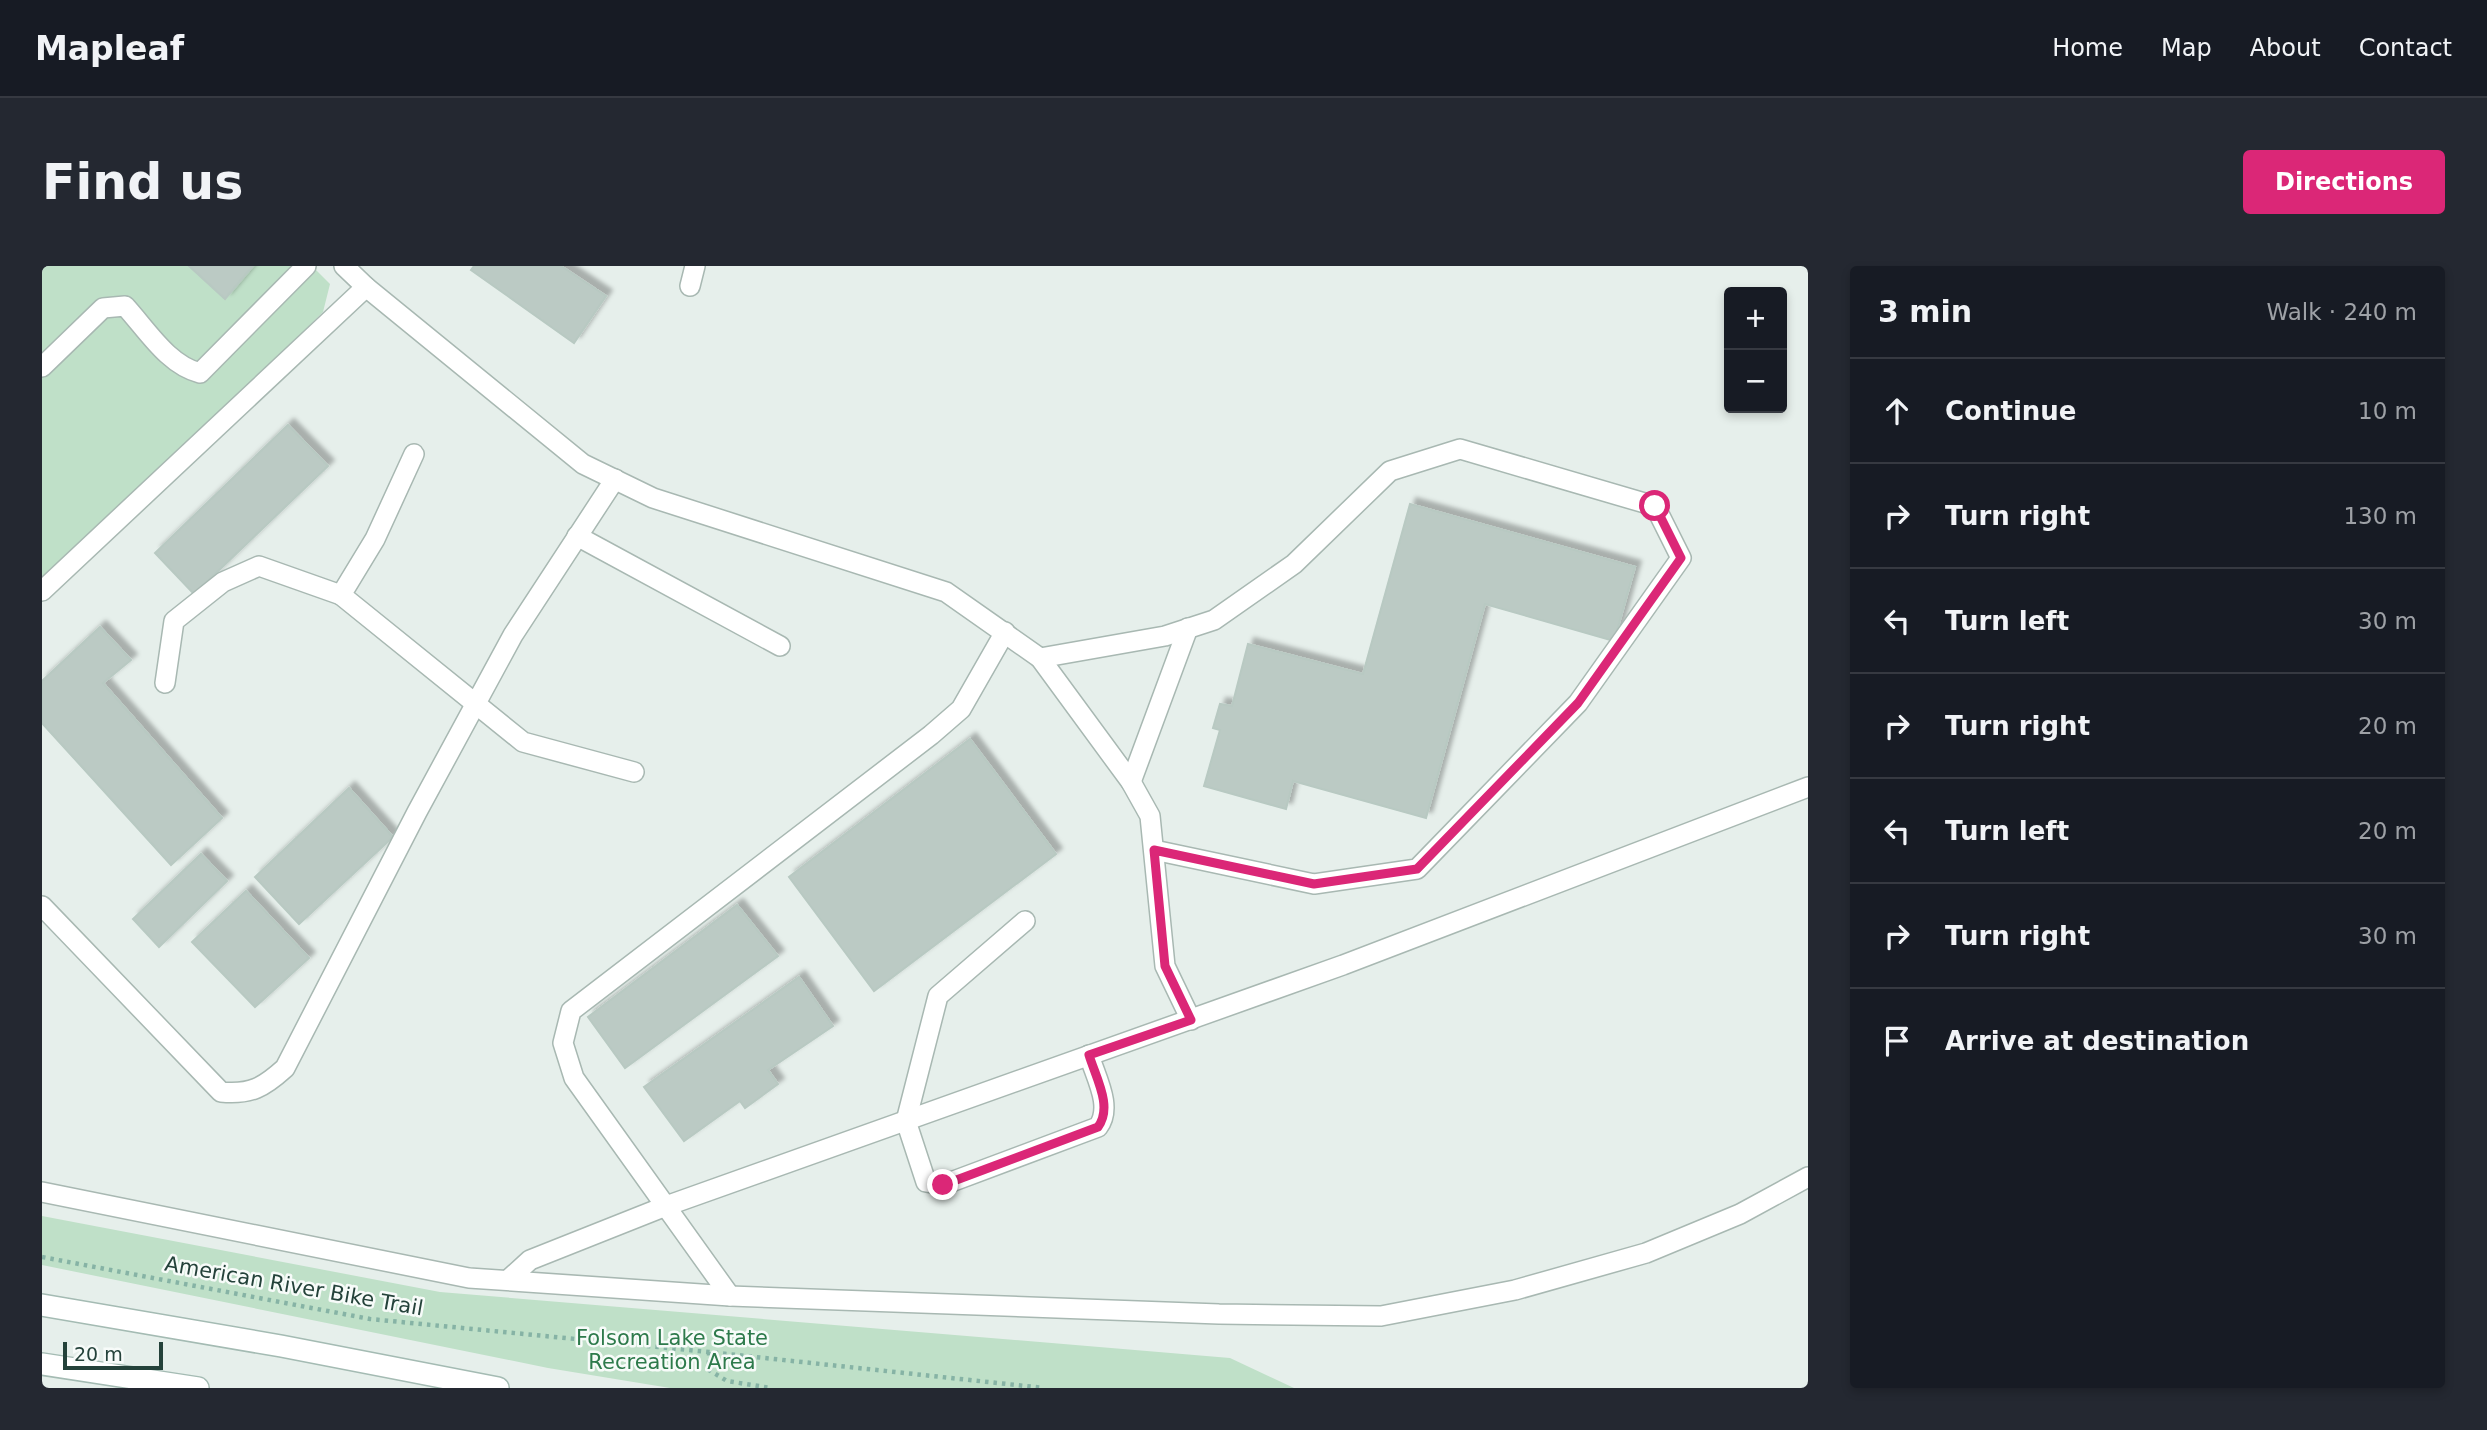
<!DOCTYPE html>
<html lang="en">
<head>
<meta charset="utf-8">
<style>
	:root { --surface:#171b24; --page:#242831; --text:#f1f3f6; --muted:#9ea1a6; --line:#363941; --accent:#db2777 }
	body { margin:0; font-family:"DejaVu Sans",sans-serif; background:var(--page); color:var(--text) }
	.controls { position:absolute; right:21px; top:21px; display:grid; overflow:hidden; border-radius:7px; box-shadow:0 4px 10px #0003 }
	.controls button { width:63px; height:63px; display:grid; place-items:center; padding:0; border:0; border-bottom:2px solid var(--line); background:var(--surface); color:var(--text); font:35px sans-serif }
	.scale { position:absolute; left:21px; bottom:18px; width:100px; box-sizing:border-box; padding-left:7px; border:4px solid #24423a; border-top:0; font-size:19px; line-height:24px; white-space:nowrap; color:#24423a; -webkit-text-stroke:5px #f7fbf9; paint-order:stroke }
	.stop { position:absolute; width:21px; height:21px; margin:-16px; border:5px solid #db2777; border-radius:50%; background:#fff }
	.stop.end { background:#db2777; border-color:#fff; box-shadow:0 2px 7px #0008 }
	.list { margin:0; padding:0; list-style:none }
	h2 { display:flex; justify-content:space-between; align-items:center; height:91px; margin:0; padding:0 28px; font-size:30px }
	h2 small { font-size:23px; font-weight:400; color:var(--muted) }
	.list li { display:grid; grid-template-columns:46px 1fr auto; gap:21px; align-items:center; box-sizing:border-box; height:105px; padding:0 28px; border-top:2px solid var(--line) }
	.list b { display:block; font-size:26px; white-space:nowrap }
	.list em { font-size:23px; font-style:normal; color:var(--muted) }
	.icon { flex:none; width:38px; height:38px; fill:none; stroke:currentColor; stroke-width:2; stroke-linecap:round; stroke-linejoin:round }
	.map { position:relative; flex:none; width:1766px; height:1122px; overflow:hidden; border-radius:7px }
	header { display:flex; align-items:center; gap:42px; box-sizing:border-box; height:98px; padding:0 35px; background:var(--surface); border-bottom:2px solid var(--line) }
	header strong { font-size:33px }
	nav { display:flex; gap:38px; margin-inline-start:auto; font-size:24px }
	.intro { display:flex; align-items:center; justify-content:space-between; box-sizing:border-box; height:168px; padding:0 42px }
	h1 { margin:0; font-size:49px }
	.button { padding:18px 32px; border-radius:7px; background:var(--accent); color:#fff; font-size:24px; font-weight:700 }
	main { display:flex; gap:42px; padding:0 42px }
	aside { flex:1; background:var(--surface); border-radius:7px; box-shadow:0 4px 10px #0003 }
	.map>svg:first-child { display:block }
</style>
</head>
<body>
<header>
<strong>Mapleaf</strong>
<nav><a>Home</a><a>Map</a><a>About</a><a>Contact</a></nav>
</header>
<div class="intro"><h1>Find us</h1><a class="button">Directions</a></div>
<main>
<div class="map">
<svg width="1766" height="1122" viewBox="0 0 1766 1122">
	<defs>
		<filter id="shadow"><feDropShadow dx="6" dy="-6" stdDeviation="2" flood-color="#0004"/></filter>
	</defs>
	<rect width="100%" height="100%" fill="#e6efeb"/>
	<g fill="#bfe0c8">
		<polygon points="0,0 270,0 288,18 281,46 54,271 0,317"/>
		<polygon points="0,950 398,1026 1188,1092 1252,1122 628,1122 506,1102 0,999"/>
	</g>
	<g fill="#bbcac4" stroke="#b8c9c2" stroke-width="2" filter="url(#shadow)">
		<polygon points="147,0 211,0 183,33"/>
		<polygon points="432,0 519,0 564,30 532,77 429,4"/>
		<polygon points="246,159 286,200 152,328 113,287"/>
		<polygon points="1368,238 1593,301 1572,375 1443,338 1384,552 1251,515 1244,543 1162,520 1178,464 1171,462 1178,438 1190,440 1206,378 1321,408"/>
		<polygon points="58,361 89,394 61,417 180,552 129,599 0,457 0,415"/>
		<polygon points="928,473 1014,588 832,725 747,611"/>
		<polygon points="307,522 351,571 257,658 213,611"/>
		<polygon points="159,588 185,615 117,681 91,653"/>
		<polygon points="204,625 267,692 213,741 150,676"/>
		<polygon points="695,639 736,690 583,802 546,751"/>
		<polygon points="757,711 791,760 726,804 736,818 703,842 698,835 642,875 602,821"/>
	</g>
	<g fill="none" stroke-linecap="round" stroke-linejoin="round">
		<g stroke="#a8b8b2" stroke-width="22">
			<g id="lane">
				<polyline points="302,0 324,21 541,198 611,232 904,326 998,392 1089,516 1108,550 1123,700 1149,754"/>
				<polyline points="648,20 653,0"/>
				<path d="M0 101 61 42 83 40C105 64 126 99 158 107L264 0"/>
				<polyline points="372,188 333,273 299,329 481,476 592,506"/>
				<polyline points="535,270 738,380"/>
				<polyline points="0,325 324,21"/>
				<polyline points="998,392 1123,370 1172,354 1252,298 1348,205 1418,183 1613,240 1639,292 1536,437 1375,603 1272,618 1112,584"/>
				<polyline points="123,417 132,355 181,316 217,300 299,329"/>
				<polyline points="1089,516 1146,362"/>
				<path d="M0 640 179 826C209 829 222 821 243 802L375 546 471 369 573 213"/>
				<path d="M983 655 896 730 864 855 884 916 901 919 1056 861C1071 841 1054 812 1047 789"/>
				<polyline points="0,926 427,1012 688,1030 1177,1048 1339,1050 1473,1024 1604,987 1698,948 1766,911"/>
				<polyline points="466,1014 488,994 624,940 1301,699 1766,521"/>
				<polyline points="688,1030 532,812 521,777 529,745 889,469 919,443 963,366"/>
			</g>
		</g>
		<g stroke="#a4bbb3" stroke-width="24">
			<g id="secondary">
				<polyline points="0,1039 239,1080 456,1122"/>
				<polyline points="0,1098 156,1122"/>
			</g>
		</g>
		<g stroke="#86b3a5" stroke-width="4.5" stroke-dasharray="3.5 5" stroke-linecap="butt">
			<polyline points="0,991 328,1053 667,1086 1002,1122"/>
			<polyline points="667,1086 667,1104 685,1115 729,1122"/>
		</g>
		<use href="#lane" stroke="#fff" stroke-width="19"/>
		<use href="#secondary" stroke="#fff" stroke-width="21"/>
	</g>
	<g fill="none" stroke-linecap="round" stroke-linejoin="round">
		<path stroke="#db2777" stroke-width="9" d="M901 919 1056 861C1071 841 1054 812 1047 789L1149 754 1123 700 1112 584 1272 618 1375 603 1536 437 1639 292 1613 240"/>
	</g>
	<g text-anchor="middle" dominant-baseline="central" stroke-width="5" stroke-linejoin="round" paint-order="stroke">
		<g font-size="21" fill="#24423a" stroke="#f7fbf9">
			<text transform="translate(252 1020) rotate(10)">American River Bike Trail</text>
		</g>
		<g font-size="21" fill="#2d7a4b" stroke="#f7fbf9">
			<text x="630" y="1072">Folsom Lake State<tspan x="630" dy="24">Recreation Area</tspan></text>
		</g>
	</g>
</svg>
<div class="controls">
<button>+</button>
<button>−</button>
</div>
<div class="scale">20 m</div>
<div class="stop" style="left:1613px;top:240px"></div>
<div class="stop end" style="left:901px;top:919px"></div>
</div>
<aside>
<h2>3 min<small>Walk · 240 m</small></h2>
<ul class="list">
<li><svg class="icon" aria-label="ahead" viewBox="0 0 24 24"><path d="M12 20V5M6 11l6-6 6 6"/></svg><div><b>Continue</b></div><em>10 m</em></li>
<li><svg class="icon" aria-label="right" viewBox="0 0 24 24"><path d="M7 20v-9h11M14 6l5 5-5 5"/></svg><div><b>Turn right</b></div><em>130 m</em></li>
<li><svg class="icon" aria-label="left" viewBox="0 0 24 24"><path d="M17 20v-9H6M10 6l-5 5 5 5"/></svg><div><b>Turn left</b></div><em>30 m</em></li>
<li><svg class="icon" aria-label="right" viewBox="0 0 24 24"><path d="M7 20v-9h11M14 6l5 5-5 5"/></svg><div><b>Turn right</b></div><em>20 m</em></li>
<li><svg class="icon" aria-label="left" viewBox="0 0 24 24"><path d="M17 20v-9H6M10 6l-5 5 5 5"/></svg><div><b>Turn left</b></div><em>20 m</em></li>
<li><svg class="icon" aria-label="right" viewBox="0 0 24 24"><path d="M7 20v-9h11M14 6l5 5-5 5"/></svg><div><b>Turn right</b></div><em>30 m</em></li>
<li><svg class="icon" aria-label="arrive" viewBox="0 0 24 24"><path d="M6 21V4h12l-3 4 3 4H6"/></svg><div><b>Arrive at destination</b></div></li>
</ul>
</aside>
</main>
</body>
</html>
